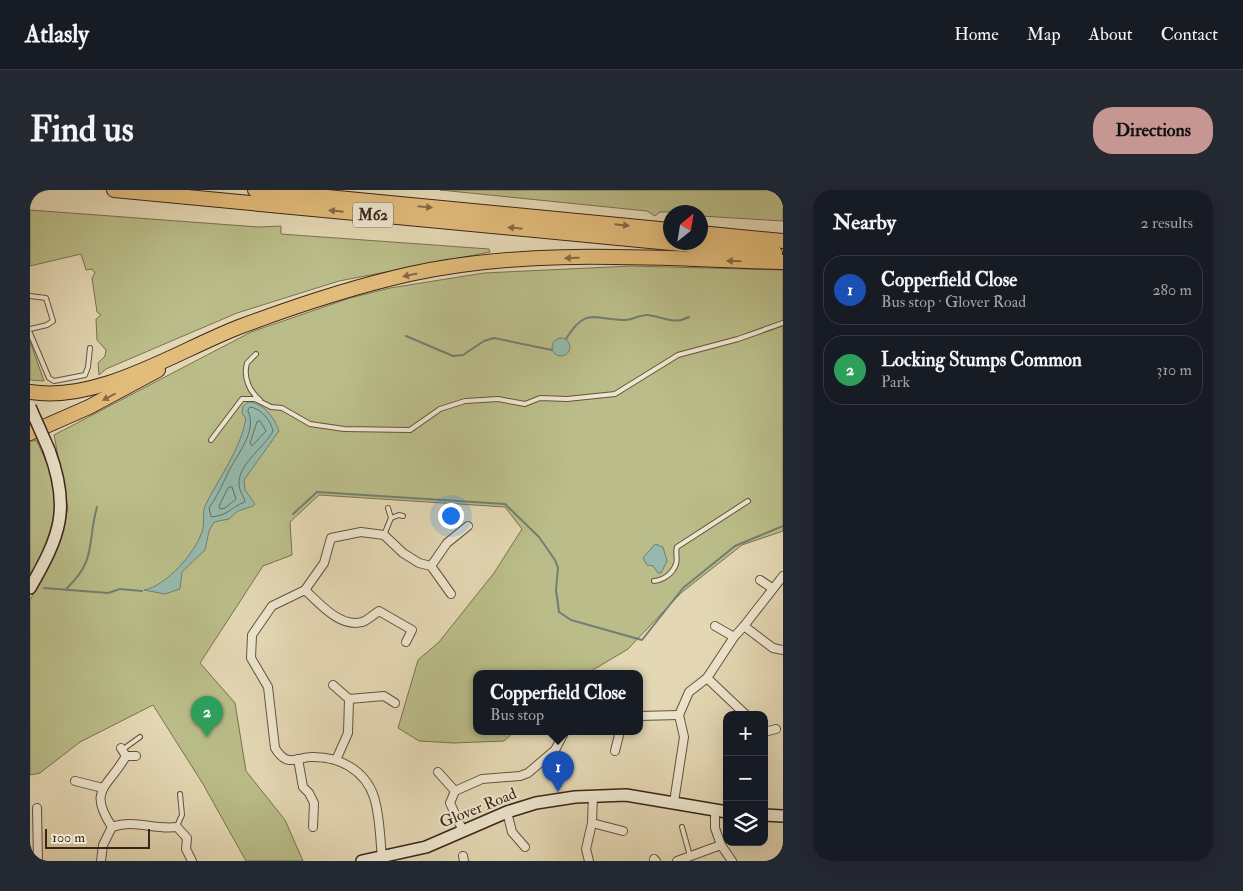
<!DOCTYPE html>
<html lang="en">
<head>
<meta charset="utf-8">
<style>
	:root { --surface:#171b24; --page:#242831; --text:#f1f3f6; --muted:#9ea1a6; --line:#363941; --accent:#c59692 }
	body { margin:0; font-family:"IM FELL Double Pica",serif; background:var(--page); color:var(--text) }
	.controls { position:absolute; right:15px; bottom:15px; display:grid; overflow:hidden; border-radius:10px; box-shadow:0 5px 20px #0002 }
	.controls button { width:45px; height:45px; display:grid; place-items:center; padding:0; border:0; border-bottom:1px solid var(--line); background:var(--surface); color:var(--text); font:25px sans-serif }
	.compass { position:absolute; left:633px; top:15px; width:45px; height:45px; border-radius:50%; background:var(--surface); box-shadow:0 5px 20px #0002; rotate:30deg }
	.scale { position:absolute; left:15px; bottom:12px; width:105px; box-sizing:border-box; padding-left:5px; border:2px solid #3c241b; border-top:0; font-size:14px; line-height:18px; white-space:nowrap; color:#3c241b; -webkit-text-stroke:4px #ede6ce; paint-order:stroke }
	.you { position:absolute; left:420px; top:325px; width:18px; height:18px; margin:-12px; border:4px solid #fff; border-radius:50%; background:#1a73e8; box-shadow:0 0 0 8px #1a73e833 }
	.badge { display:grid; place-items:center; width:32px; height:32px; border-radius:50%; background:var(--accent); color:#fff; font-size:16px; font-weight:700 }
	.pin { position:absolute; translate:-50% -41px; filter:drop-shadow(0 1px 2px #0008) }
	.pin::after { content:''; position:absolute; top:26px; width:18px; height:15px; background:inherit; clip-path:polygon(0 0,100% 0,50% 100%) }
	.popup { position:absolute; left:443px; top:480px; width:170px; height:65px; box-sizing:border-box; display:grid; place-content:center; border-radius:10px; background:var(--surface); filter:drop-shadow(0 1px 4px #0005); font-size:16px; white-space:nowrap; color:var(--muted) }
	.popup b { font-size:19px; color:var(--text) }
	.popup::after { content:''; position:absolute; left:50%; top:100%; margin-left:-10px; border:10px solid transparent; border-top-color:var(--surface) }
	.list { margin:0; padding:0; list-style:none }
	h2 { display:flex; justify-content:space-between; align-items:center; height:65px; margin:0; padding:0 20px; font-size:21px }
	h2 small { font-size:16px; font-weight:400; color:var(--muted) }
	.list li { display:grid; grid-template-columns:32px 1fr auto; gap:15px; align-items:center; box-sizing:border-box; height:70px; margin:0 10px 10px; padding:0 10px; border:1px solid var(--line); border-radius:20px }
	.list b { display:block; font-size:19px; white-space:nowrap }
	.list p { margin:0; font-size:16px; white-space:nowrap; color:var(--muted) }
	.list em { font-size:16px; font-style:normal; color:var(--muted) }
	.icon { flex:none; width:28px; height:28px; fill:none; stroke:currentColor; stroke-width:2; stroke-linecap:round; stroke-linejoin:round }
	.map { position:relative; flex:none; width:753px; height:671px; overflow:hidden; border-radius:20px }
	header { display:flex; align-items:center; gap:30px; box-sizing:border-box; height:70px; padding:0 25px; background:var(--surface); border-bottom:1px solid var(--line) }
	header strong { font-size:24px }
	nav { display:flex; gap:28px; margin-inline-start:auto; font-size:18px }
	.intro { display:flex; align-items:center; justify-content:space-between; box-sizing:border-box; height:120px; padding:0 30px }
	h1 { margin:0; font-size:35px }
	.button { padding:12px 22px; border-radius:20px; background:var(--accent); color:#111; font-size:18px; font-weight:700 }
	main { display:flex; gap:30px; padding:0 30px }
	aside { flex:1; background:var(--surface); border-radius:20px; box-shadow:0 5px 20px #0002 }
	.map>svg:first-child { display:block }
</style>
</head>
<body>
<header>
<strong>Atlasly</strong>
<nav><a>Home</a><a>Map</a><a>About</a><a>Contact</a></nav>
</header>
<div class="intro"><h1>Find us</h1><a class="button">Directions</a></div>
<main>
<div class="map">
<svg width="753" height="671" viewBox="0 0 753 671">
	<rect width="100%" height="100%" fill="#e4d8b4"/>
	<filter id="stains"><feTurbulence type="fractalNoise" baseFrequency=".004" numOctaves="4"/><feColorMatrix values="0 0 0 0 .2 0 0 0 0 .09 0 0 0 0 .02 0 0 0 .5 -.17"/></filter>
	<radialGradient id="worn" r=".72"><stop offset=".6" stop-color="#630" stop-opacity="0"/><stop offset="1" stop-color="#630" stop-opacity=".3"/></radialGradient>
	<g fill="#babd89" stroke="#7b7052">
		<polygon points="410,0 753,0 753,31 671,26 670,22 630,22 625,26 617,21"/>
		<polygon points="0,20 228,37 251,36 251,44 459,59 460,62 309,91 207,123 76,179 69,185 68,173 75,166 76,160 67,150 66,129 71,125 67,122 62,88 65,83 62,79 56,80 51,64 0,76"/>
		<polygon points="601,76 753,80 753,341 712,355 651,403 598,459 558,483 447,483 447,541 485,541 474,551 424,553 389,551 368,538 388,470 409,452 464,383 492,339 475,317 289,305 260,332 262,365 233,376 170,473 205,513 216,581 255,630 273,671 216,671 173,594 123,515 50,552 10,583 0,585 0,410 27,359 38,319 24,245 221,142 320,108 360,98 454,83"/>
		<polygon points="0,151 14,191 0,190"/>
		<path d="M6 250C38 314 33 328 0 389V252Z"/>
	</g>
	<g fill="#95baad" stroke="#717e73">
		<circle cx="531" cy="157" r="9"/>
		<path d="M218 212C234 213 244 227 249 241L214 290 215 300 225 314 223 316 208 321 199 329 184 332 179 341 175 360 152 382 150 399 135 404 114 400C136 396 165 363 172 342 175 334 172 323 175 316 189 287 210 261 216 229L212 223 213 216Z"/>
		<polygon points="625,354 633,357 637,371 631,383 628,383 623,376 617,375 613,368"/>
	</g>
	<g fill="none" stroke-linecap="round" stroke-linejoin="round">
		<g stroke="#686f64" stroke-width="1">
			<path d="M220 217C231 218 241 231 243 241 234 258 208 274 209 294 209 301 214 306 215 312 199 318 200 325 181 327L179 318C187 307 192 295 198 283 206 265 228 242 218 221Z"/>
			<polygon points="230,231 236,241 222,256 220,253 227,232"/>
			<polygon points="202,297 206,309 195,318 190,319 189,316 198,298"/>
		</g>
		<g stroke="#717e73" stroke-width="2">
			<polyline points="376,146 423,166 433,165 454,151 464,148 522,160"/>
			<path d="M536 149C556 116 564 130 596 130 603 130 610 124 618 125 633 127 644 135 659 127"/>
			<polyline points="263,324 287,302 475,314 509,347 525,370 528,378 526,400 529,422 541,430 612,450 653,398 705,356 753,336"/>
			<polyline points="14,398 78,403 90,399 112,401"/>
			<path d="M37 398C67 370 57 352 67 317"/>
		</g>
		<g stroke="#665141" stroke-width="6">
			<g id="lane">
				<polyline points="0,106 16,108 23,131 17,135 0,139"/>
				<polyline points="0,143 19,188 24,191 55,185 58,177 60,158"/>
				<path d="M226 164 217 173C213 187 219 201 230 210"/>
				<polyline points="181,250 212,209 225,209 241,217 252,218 280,234 314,239 380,240 410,219 435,211 468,209 495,214 510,208 537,209 585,204 648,165 708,149 753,133"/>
				<polyline points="361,328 369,325 373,326"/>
				<polyline points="354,345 361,328 358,318"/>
				<path d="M624 391C634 390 643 383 646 374 648 369 645 363 647 357L718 311"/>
				<polyline points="92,560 110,547"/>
				<polyline points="147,636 152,625 150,604"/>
				<polyline points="652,637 660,666"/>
			</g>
		</g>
		<g stroke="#665141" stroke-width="10">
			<g id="street">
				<polyline points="401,376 417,353 438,336"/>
				<polyline points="730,390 742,398"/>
				<path d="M275 400C289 413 310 438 332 432 337 431 344 424 349 421L382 440 376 452"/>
				<polyline points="685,436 704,447"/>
				<polyline points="714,436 743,458 753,460"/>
				<polyline points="677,488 716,525"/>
				<polyline points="303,495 319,509"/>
				<polyline points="609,526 649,525"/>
				<polyline points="734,542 746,539"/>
				<polyline points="91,558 96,566 106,566"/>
				<polyline points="585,561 590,541"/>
				<polyline points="268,569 273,597 279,603 284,613 283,637"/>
				<polyline points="306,570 318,543 319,509 354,506 365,513"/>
				<polyline points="408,582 425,601"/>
				<polyline points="45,591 73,598"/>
				<polyline points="644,612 654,547 649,525 659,502 677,488 704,447 714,436 753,386"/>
				<polyline points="7,618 8,671"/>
				<polyline points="477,622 482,642 495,657"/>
				<polyline points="562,633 593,641"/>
				<path d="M82 637C57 599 78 598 96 566"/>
				<polyline points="433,641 420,613 425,601 452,589 490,586 498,583 525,560 535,541"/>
				<polyline points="691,655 702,671"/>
				<polyline points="433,666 434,671"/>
				<path d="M352 668C350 648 350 626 344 607 335 580 309 566 281 567 274 567 266 571 259 570 252 569 248 563 245 558L238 497 221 468 222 445 242 416 275 400 294 373 301 348 331 342 354 345 373 363 389 373 401 376 421 404"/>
				<polyline points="624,669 626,671"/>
				<path d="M71 671 73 655 82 637C105 629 123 640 147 637L157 648 156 659 162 671"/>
				<polyline points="559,671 556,659 562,633 563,605"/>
				<polyline points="647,671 691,655 685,638 685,621"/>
			</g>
		</g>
		<g stroke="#3c241b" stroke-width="14">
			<g id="secondary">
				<path d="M0 398C30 346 41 319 19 260"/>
				<polyline points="734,625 753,626"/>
				<polyline points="332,671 396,657 477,622 506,613 545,607 596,605 697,622"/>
			</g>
		</g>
		<g stroke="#3c241b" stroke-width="16">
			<g id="highway">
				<polyline points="84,0 745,63"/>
				<polyline points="225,0 640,40"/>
				<polyline points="670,43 753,51"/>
				<path d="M0 202C69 213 147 161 209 137 265 116 322 97 380 84 502 57 630 69 753 72"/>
				<polyline points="0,243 59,217 128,180"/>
			</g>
		</g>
		<use href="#lane" stroke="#ede6ce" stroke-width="4"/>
		<use href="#street" stroke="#ede6ce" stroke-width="8"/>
		<use href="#secondary" stroke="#ede6ce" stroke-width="11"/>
		<use href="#highway" stroke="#e2bc7a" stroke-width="14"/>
		<g stroke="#3c241b" stroke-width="14" stroke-linecap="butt">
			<polyline id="secondary-bridge" points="0,217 19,260"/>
		</g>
		<use href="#secondary-bridge" stroke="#ede6ce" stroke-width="11"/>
	</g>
	<defs><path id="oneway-solid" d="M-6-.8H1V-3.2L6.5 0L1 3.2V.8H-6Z" transform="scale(1.25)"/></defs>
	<g fill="#876846">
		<use href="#oneway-solid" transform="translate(395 17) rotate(5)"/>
		<use href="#oneway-solid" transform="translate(306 21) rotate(-174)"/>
		<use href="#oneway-solid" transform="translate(592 35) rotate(6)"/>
		<use href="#oneway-solid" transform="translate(485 38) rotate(-174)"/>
		<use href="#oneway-solid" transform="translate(542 68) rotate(179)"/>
		<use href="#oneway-solid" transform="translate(704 71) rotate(-178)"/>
		<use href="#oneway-solid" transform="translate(380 85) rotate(168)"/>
		<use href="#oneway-solid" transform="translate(79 207) rotate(152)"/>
	</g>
	<g text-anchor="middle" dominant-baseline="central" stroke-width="4" stroke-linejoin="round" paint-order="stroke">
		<rect fill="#ede6ce" stroke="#715e51" stroke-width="1" x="323" y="12.5" width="40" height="25" rx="4"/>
		<g font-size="15" font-weight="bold" fill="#3c241b">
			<text x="343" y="25">M62</text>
		</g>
		<g font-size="16" fill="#3c241b" stroke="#ede6ce">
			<text transform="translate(448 618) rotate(-22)">Glover Road</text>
		</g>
	</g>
	<rect width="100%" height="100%" filter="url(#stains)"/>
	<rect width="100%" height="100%" fill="url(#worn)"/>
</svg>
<div class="controls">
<button>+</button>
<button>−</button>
<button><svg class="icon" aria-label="layers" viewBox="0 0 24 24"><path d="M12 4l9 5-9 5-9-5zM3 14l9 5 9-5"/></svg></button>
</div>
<svg class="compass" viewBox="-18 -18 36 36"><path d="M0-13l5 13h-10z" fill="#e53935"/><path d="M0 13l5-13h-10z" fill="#9ea1a6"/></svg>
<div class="scale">100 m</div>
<div class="you"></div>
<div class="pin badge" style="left:528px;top:602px;background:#1a4fb4">1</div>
<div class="popup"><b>Copperfield Close</b>Bus stop</div>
<div class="pin badge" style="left:177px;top:547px;background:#2e9e5b">2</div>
</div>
<aside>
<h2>Nearby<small>2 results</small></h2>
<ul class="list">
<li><span class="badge" style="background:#1a4fb4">1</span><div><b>Copperfield Close</b><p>Bus stop · Glover Road</p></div><em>280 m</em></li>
<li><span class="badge" style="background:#2e9e5b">2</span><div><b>Locking Stumps Common</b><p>Park</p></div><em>310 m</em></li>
</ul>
</aside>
</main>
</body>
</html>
